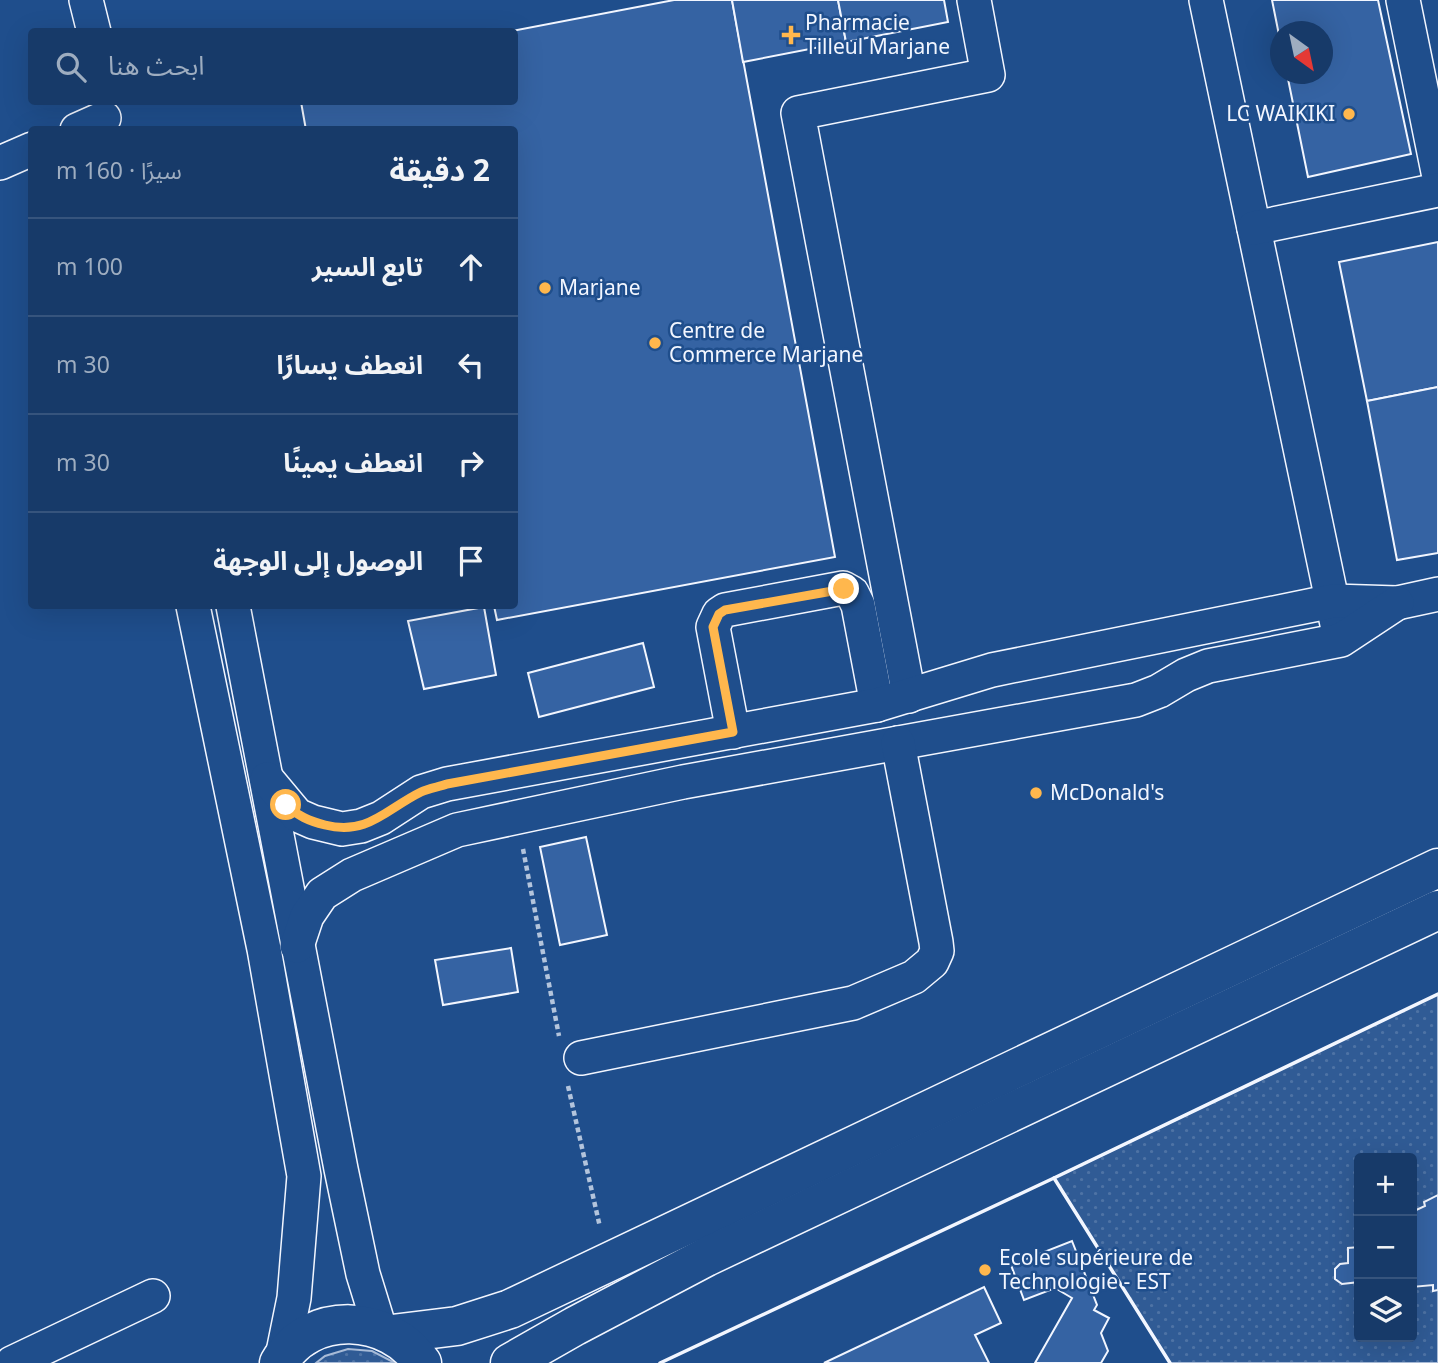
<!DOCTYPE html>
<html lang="ar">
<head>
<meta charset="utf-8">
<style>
	:root { --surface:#173a69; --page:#20416f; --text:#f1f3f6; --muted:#9eadc0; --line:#36547d }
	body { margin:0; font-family:Georgia,"Noto Sans Arabic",serif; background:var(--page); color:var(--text); direction:rtl }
	.controls { position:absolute; right:21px; bottom:21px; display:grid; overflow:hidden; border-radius:7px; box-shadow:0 7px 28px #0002 }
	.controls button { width:63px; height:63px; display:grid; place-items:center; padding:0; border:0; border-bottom:2px solid var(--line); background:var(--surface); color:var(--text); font:35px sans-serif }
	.compass { position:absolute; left:1270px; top:21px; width:63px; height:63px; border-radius:50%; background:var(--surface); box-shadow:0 7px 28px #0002; rotate:147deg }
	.stop { position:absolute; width:21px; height:21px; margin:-16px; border:5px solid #ffb74d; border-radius:50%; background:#fff }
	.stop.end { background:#ffb74d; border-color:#fff; box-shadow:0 2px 7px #0008 }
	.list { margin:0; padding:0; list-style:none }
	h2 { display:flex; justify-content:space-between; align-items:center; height:91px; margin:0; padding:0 28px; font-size:30px }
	h2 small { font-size:23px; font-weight:400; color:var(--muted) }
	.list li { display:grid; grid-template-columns:46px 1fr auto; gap:21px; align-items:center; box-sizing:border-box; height:98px; padding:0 28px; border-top:2px solid var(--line) }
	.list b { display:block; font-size:26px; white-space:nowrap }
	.list em { font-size:23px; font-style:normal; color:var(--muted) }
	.icon { flex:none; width:38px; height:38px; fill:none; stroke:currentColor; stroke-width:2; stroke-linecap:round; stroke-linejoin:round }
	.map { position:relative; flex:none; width:1438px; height:1363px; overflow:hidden; direction:ltr }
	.search { position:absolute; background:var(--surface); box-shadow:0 7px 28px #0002; left:28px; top:28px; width:490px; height:77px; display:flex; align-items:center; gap:18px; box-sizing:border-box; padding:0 24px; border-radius:7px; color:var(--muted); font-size:26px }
	.panel { position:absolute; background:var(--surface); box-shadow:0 7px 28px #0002; left:28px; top:126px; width:490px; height:483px; border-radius:7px; direction:rtl }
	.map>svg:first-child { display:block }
</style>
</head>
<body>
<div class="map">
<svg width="1438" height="1363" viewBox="0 0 1438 1363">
	<defs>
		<pattern id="grass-dots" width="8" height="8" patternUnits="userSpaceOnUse" patternTransform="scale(1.75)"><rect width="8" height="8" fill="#305b95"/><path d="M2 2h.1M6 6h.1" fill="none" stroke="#4e73a5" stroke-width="1.8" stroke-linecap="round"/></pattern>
	</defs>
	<rect width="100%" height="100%" fill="#1f4e8c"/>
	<g fill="url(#grass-dots)" stroke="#a8bbd7" stroke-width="2" fill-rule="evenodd">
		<path d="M1438 994V1363H1170L1054 1178ZM1359 1158H1412V1337H1359Z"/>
		<polygon points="348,1349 372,1351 395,1363 316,1363 325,1356"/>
	</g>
	<g fill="#3563a3" stroke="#f2f6ff" stroke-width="2">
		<polygon points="674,0 732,0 835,557 497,620 494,606 514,606 514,130 306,130 301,102 514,102 514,32 507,32"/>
		<polygon points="732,0 838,0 846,42 743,62"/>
		<polygon points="838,0 944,0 948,22 846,42"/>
		<polygon points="1272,0 1378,0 1411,154 1308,177 1287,74 1322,74 1322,32 1280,32 1280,40"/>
		<polygon points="1438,242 1438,387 1367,401 1339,262"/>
		<polygon points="1438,387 1438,553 1397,560 1367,401"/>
		<polygon points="484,607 496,675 424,689 408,621"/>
		<polygon points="643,643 654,687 539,717 528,673"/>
		<polygon points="586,837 607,935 560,945 540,847"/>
		<polygon points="511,948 518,992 443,1005 435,960"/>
		<polygon points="1438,1195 1438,1290 1433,1291 1433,1285 1412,1287 1412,1212 1425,1206 1424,1202"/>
		<polygon points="1072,1241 1097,1305 1094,1310 1109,1318 1101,1333 1108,1351 1101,1363 1035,1363 1072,1298 1055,1288 1024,1300 1011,1265"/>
		<polygon points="1359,1247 1359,1282 1342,1284 1335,1279 1335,1269 1340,1264 1348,1263 1348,1248"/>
		<polygon points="984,1287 1001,1323 975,1335 989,1363 824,1363"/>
	</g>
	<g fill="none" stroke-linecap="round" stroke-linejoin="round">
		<g stroke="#f2f6ff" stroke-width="36">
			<g id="minor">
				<polyline points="86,0 94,32"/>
				<polyline points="1206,0 1337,624"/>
				<polyline points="1403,0 1438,172"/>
				<polyline points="77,130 104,118"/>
				<polyline points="0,163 32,149"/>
				<polyline points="1254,228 1438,190"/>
				<polyline points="193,606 264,949 304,1176 294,1298 282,1357"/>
				<polyline points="233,606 341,1169 363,1274 380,1329"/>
				<polyline points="909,696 798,113 988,75 974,0"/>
				<polyline points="733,732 713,627 719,614 725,610 843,588 852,593 858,605 877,705"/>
				<polyline points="267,779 297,815 313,822 342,829 361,826 381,818 421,792 447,784 877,705 992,670 1333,601 1397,603 1438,594"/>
				<polyline points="297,946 307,916 322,894 352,875 457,830 683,782 1136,700 1159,691 1186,675 1208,666 1341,640 1397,603"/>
				<polyline points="581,1058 853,1003 914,977 932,962 937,951 936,942 898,743"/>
				<polyline points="12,1363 153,1296"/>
			</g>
		</g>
		<g stroke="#f2f6ff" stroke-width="41">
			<g id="highway">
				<polyline points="392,1334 457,1326 510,1309 1438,868"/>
				<path d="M279 1363C310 1309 390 1314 422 1363"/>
				<polyline points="510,1363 575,1326 706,1257 1438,910"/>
			</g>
		</g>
		<g stroke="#b3c4dc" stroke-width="4.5" stroke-dasharray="5 3.5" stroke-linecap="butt">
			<polyline points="523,849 559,1036"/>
			<polyline points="568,1086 600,1227"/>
		</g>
		<use href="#minor" stroke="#1f4e8c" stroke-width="33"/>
		<use href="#highway" stroke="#1f4e8c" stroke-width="38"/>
		<g stroke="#f2f6ff" stroke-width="3.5">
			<polyline points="1054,1178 1438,994"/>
			<polyline points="660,1363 1054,1178 1170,1363"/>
		</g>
	</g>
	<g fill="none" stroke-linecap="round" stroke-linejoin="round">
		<path stroke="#ffb74d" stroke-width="9" d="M286 805C298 816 309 821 325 825 368 836 386 809 421 792 429 788 439 787 447 784L733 732 713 627 719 614 725 610 844 589"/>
	</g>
	<g fill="#ffb74d" stroke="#1f4e8c" stroke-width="2.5">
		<path d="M787.5 24.5h7v7h7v7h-7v7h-7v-7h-7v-7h7z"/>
		<circle cx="1349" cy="114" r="7"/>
		<circle cx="545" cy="288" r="7"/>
		<circle cx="655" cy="343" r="7"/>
		<circle cx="1036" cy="793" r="7"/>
		<circle cx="985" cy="1270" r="7"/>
	</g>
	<g text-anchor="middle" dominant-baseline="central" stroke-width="5" stroke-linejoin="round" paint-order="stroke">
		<g font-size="21" fill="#f2f6ff" stroke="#1f4e8c" text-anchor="start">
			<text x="805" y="23">Pharmacie<tspan x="805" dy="24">Tilleul Marjane</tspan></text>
			<text x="1335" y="114" text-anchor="end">LC WAIKIKI</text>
			<text x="559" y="288">Marjane</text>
			<text x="669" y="331">Centre de<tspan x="669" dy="24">Commerce Marjane</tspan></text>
			<text x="1050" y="793">McDonald's</text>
			<text x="999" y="1258">Ecole supérieure de<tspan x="999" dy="24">Technologie - EST</tspan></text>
		</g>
	</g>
</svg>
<div class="controls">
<button>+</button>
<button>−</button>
<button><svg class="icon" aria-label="layers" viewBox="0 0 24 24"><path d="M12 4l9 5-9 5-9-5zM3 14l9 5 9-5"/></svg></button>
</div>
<svg class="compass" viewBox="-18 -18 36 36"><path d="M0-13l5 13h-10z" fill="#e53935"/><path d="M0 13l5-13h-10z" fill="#9eadc0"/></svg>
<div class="stop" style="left:286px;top:805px"></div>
<div class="stop end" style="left:844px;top:589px"></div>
<div class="search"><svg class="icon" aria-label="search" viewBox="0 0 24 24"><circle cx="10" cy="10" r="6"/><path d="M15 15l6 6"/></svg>ابحث هنا</div>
<section class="panel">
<h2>2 دقيقة<small>سيرًا · 160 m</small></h2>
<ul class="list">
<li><svg class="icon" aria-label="ahead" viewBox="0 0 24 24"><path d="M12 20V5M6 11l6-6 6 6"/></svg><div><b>تابع السير</b></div><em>100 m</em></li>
<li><svg class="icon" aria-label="left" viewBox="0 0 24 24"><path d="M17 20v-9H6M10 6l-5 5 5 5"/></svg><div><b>انعطف يسارًا</b></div><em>30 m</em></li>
<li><svg class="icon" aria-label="right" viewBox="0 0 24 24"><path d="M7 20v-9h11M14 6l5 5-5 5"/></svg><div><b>انعطف يمينًا</b></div><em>30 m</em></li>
<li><svg class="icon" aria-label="arrive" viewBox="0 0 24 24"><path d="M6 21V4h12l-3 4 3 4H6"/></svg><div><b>الوصول إلى الوجهة</b></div></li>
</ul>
</section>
</div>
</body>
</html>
